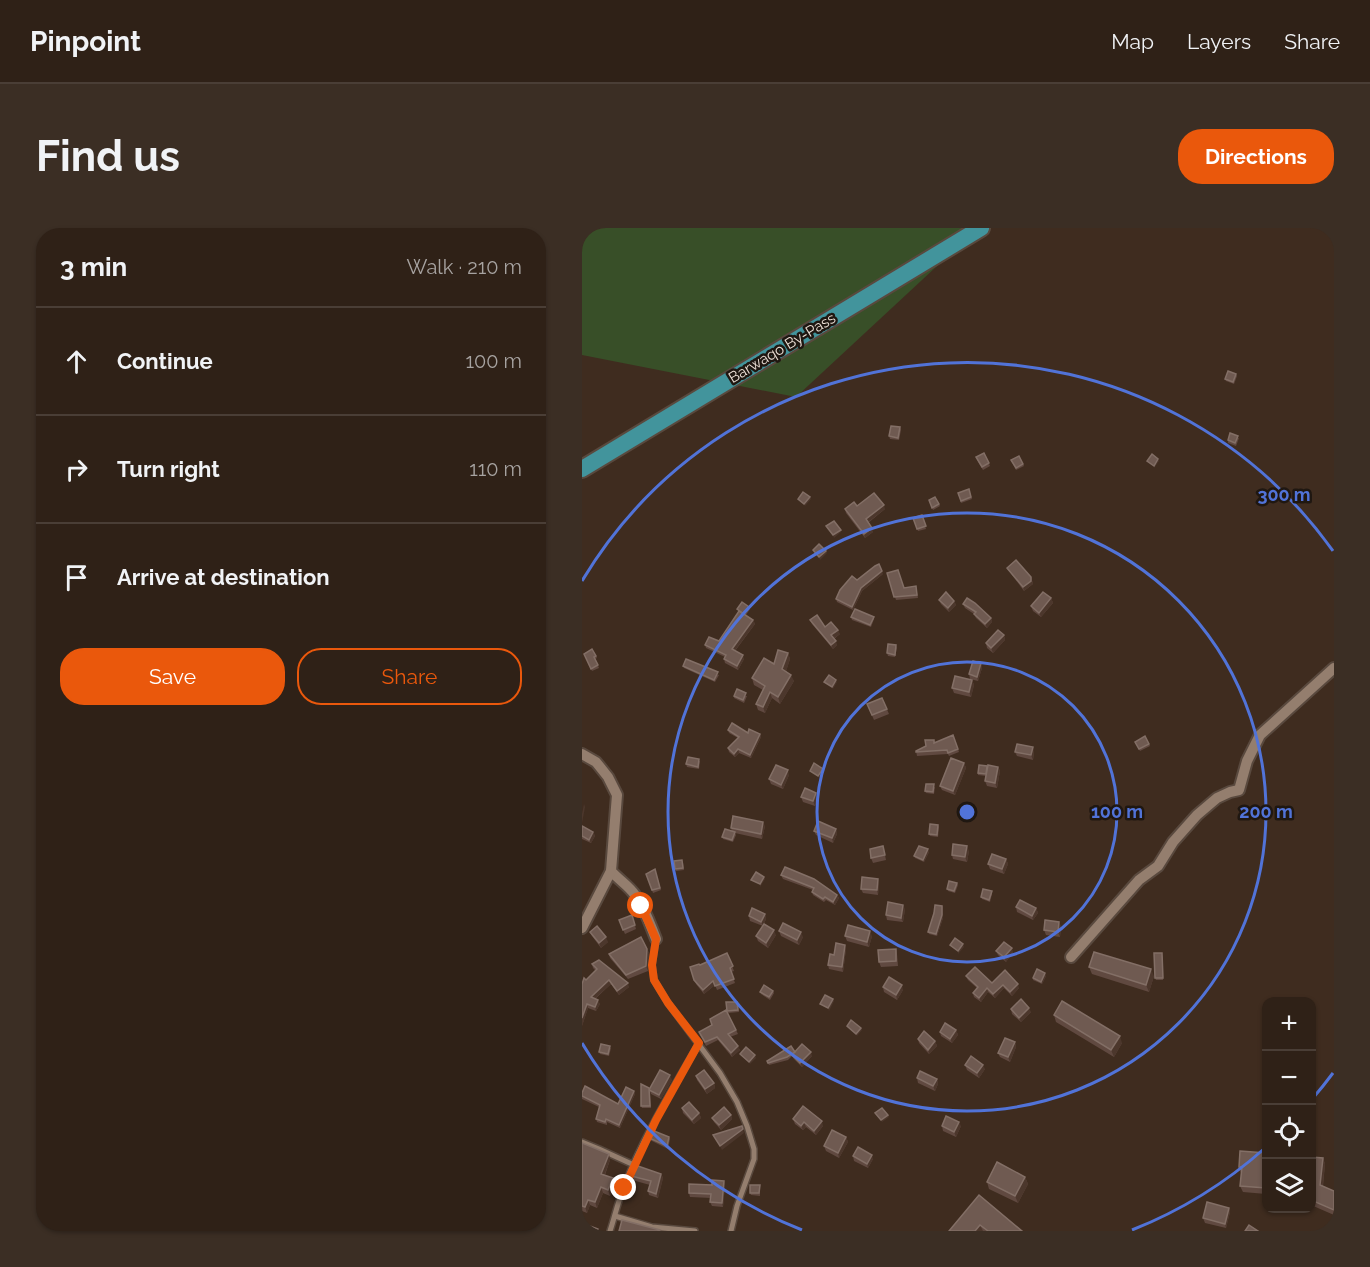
<!DOCTYPE html>
<html lang="en">
<head>
<meta charset="utf-8">
<style>
	:root { --surface:#2f2117; --page:#3b2e24; --text:#f1f3f6; --muted:#a7a3a1; --line:#4a3e36; --accent:#ea580c }
	body { margin:0; font-family:Raleway,sans-serif; background:var(--page); color:var(--text) }
	.controls { position:absolute; right:18px; bottom:18px; display:grid; overflow:hidden; border-radius:12px; box-shadow:0 2px 4px #0004 }
	.controls button { width:54px; height:54px; display:grid; place-items:center; padding:0; border:0; border-bottom:2px solid var(--line); background:var(--surface); color:var(--text); font:30px sans-serif }
	.stop { position:absolute; width:18px; height:18px; margin:-14px; border:4px solid #ea580c; border-radius:50%; background:#fff }
	.stop.end { background:#ea580c; border-color:#fff; box-shadow:0 2px 6px #0008 }
	.list { margin:0; padding:0; list-style:none }
	h2 { display:flex; justify-content:space-between; align-items:center; height:78px; margin:0; padding:0 24px; font-size:26px }
	h2 small { font-size:20px; font-weight:400; color:var(--muted) }
	.list li { display:grid; grid-template-columns:39px 1fr auto; gap:18px; align-items:center; box-sizing:border-box; height:108px; padding:0 24px; border-top:2px solid var(--line) }
	.list b { display:block; font-size:22px; white-space:nowrap }
	.list em { font-size:20px; font-style:normal; color:var(--muted) }
	.actions { display:flex; gap:12px; padding:18px 24px }
	.actions a { flex:1; padding:14px 0; border:2px solid var(--accent); border-radius:24px; text-align:center; font-size:21px; color:var(--accent) }
	.actions .main { background:var(--accent); color:#fff }
	.icon { flex:none; width:33px; height:33px; fill:none; stroke:currentColor; stroke-width:2; stroke-linecap:round; stroke-linejoin:round }
	.map { position:relative; flex:none; width:752px; height:1003px; overflow:hidden; border-radius:24px }
	header { display:flex; align-items:center; gap:36px; box-sizing:border-box; height:84px; padding:0 30px; background:var(--surface); border-bottom:2px solid var(--line) }
	header strong { font-size:28px }
	nav { display:flex; gap:33px; margin-inline-start:auto; font-size:21px }
	.intro { display:flex; align-items:center; justify-content:space-between; box-sizing:border-box; height:144px; padding:0 36px }
	h1 { margin:0; font-size:42px }
	.button { padding:15px 27px; border-radius:24px; background:var(--accent); color:#fff; font-size:21px; font-weight:700 }
	main { display:flex; gap:36px; padding:0 36px }
	aside { flex:1; background:var(--surface); border-radius:24px; box-shadow:0 2px 4px #0004 }
	.map>svg:first-child { display:block }
</style>
</head>
<body>
<header>
<strong>Pinpoint</strong>
<nav><a>Map</a><a>Layers</a><a>Share</a></nav>
</header>
<div class="intro"><h1>Find us</h1><a class="button">Directions</a></div>
<main>
<aside>
<h2>3 min<small>Walk · 210 m</small></h2>
<ul class="list">
<li><svg class="icon" aria-label="ahead" viewBox="0 0 24 24"><path d="M12 20V5M6 11l6-6 6 6"/></svg><div><b>Continue</b></div><em>100 m</em></li>
<li><svg class="icon" aria-label="right" viewBox="0 0 24 24"><path d="M7 20v-9h11M14 6l5 5-5 5"/></svg><div><b>Turn right</b></div><em>110 m</em></li>
<li><svg class="icon" aria-label="arrive" viewBox="0 0 24 24"><path d="M6 21V4h12l-3 4 3 4H6"/></svg><div><b>Arrive at destination</b></div></li>
</ul>
<div class="actions"><a class="main">Save</a><a>Share</a></div>
</aside>
<div class="map">
<svg width="752" height="1003" viewBox="0 0 752 1003">
	<rect width="100%" height="100%" fill="#3f2c1f"/>
	<polygon fill="#384f28" points="0,0 396,0 214,169 0,127"/>
	<g fill="none" stroke-linecap="round" stroke-linejoin="round">
		<g stroke="#59493e" stroke-width="8">
			<g id="service">
				<polyline points="74,711 70,737 72,752 86,775 138,845 155,874 165,898 172,921 172,931 155,978 149,1003"/>
				<polyline points="0,914 17,921 52,937"/>
				<polyline points="33,988 70,999 113,1003"/>
				<path d="M28 1003C33 988 36 973 42 959 61 909 90 862 117 815"/>
			</g>
		</g>
		<g stroke="#59493e" stroke-width="14">
			<g id="minor">
				<path d="M0 526 14 534 26 549 35 567 29 643C37 652 47 658 53 667 63 680 68 696 74 711"/>
				<polyline points="0,700 29,643"/>
				<polyline points="489,729 557,652 576,638 591,614 615,587 635,570 648,564 657,562 665,533 678,507 752,440"/>
			</g>
		</g>
		<g stroke="#59493e" stroke-width="20">
			<polyline id="trunk" points="0,241 399,0"/>
		</g>
		<use href="#service" stroke="#947e6e" stroke-width="5"/>
		<use href="#minor" stroke="#947e6e" stroke-width="10"/>
		<use href="#trunk" stroke="#42949c" stroke-width="16"/>
	</g>
	<g fill="#604940">
		<polygon points="654,146 655,148 652,156 644,153 643,151"/>
		<polygon points="318,199 319,202 317,212 308,211 307,208"/>
		<polygon points="657,210 654,218 646,215 646,212"/>
		<polygon points="402,225 408,238 401,242 395,232"/>
		<polygon points="429,232 441,236 442,238 434,242"/>
		<polygon points="387,261 390,271 379,275 376,265"/>
		<polygon points="353,269 358,278 351,282 347,272"/>
		<polygon points="275,278 303,281 286,295 291,304 283,310 264,285 263,281"/>
		<polygon points="340,287 344,301 336,303 331,290"/>
		<polygon points="425,340 449,349 451,356 442,363 427,343"/>
		<polygon points="305,345 322,360 334,358 336,370 314,372"/>
		<polygon points="301,346 280,363 271,382 255,374 254,371 275,352"/>
		<polygon points="469,370 471,375 459,389 451,383 449,378"/>
		<polygon points="357,372 372,373 374,377 367,384 359,376"/>
		<polygon points="381,376 409,390 410,394 405,400 394,390 392,386 383,380"/>
		<polygon points="155,381 168,381 164,387 171,392 173,396 153,423 162,431 156,442 143,435 142,431 143,429 124,420 123,417 137,413 157,384"/>
		<polygon points="269,389 292,389 292,391 289,399 270,392"/>
		<polygon points="228,392 258,406 252,411 255,417 251,421 230,396"/>
		<polygon points="422,407 423,412 411,425 405,420 404,415"/>
		<polygon points="314,417 315,420 313,429 306,428 305,425"/>
		<polygon points="206,425 208,431 204,443 212,453 198,476 190,470 183,485 176,482 174,476 181,462 172,457 170,450 192,436"/>
		<polygon points="2,426 14,428 15,430 13,431 17,440 10,443"/>
		<polygon points="399,435 400,440 396,453 388,451 387,446"/>
		<polygon points="101,438 137,447 133,454 102,440"/>
		<polygon points="390,452 392,457 389,469 372,465 370,460"/>
		<polygon points="152,468 165,468 162,475 152,470"/>
		<polygon points="300,470 307,486 292,492 285,476"/>
		<polygon points="146,502 178,506 179,509 169,530 157,525 153,529 147,524 146,520 156,510 147,505"/>
		<polygon points="371,507 377,524 367,528 366,526 335,528 334,523 344,518 352,512 353,515"/>
		<polygon points="563,508 568,518 558,523 553,514"/>
		<polygon points="433,524 452,524 451,532 435,528"/>
		<polygon points="118,533 117,541 105,539 104,536"/>
		<polygon points="382,535 384,540 373,567 360,562 358,558"/>
		<polygon points="416,539 418,543 415,560 405,558 403,553 404,548 396,547 396,545"/>
		<polygon points="207,547 201,561 189,556 187,551"/>
		<polygon points="353,559 352,566 344,565 343,563"/>
		<polygon points="234,565 236,569 233,578 221,574 219,569"/>
		<polygon points="356,597 357,599 356,609 348,608 347,606"/>
		<polygon points="0,598 11,604 13,608 9,615 0,611"/>
		<polygon points="183,598 180,611 153,605 154,607 151,614 141,611 140,609 150,604 149,600"/>
		<polygon points="254,601 255,606 251,615 234,607 232,603"/>
		<polygon points="301,618 304,632 291,635 289,630"/>
		<polygon points="387,623 385,634 371,631 370,627"/>
		<polygon points="347,624 342,634 333,630 332,628"/>
		<polygon points="424,631 426,636 422,646 408,641 406,636"/>
		<polygon points="101,634 102,642 94,643 93,641"/>
		<polygon points="73,641 79,662 71,665 64,646"/>
		<polygon points="199,647 255,667 257,670 253,677 244,672 242,674 231,667 230,664 231,662 201,651"/>
		<polygon points="297,655 296,667 281,665 279,661"/>
		<polygon points="375,655 376,657 373,665 366,663 365,661"/>
		<polygon points="410,663 410,666 408,674 400,671 399,669"/>
		<polygon points="360,678 361,680 361,690 355,708 347,706 346,704 352,685"/>
		<polygon points="434,679 454,680 456,685 451,692 435,684"/>
		<polygon points="323,681 321,694 305,692 304,687"/>
		<polygon points="183,686 184,691 181,698 168,693 167,688"/>
		<polygon points="50,687 54,701 43,706 37,692"/>
		<polygon points="479,698 478,709 464,707 462,702"/>
		<polygon points="197,703 221,709 217,717 199,708"/>
		<polygon points="8,704 26,714 19,720 10,708"/>
		<polygon points="194,707 186,720 176,713 174,708"/>
		<polygon points="263,708 290,708 287,719 265,713"/>
		<polygon points="65,721 67,725 66,743 46,751 28,730 27,726"/>
		<polygon points="264,721 261,744 247,741 246,737 252,727"/>
		<polygon points="314,721 315,726 316,738 299,739 297,734"/>
		<polygon points="414,723 431,724 424,734 416,727"/>
		<polygon points="145,725 152,743 149,744 153,755 135,762 133,757 122,766 114,756 108,739 118,737"/>
		<polygon points="581,728 581,752 574,752 573,750"/>
		<polygon points="10,736 47,759 37,767 29,756 13,771 18,776 14,783 6,780 0,798 4,752 14,743 11,740"/>
		<polygon points="507,739 572,748 567,764 510,746"/>
		<polygon points="384,748 410,755 437,760 430,768 422,760 413,770 406,764 399,774 392,769 391,765 395,760 386,752"/>
		<polygon points="464,748 460,756 451,752 451,750"/>
		<polygon points="301,759 321,762 315,772 302,764"/>
		<polygon points="191,763 192,765 188,772 179,766 178,764"/>
		<polygon points="144,774 155,774 156,776 157,784 146,785 156,806 148,809 158,822 150,829 136,812 124,818 117,804 130,797 144,782"/>
		<polygon points="429,781 449,784 439,794 430,786"/>
		<polygon points="472,787 540,815 532,829 474,794"/>
		<polygon points="374,802 376,807 370,815 359,808 358,804"/>
		<polygon points="336,811 353,813 355,818 347,826 337,815"/>
		<polygon points="433,814 434,819 428,834 418,829 416,825"/>
		<polygon points="29,820 27,828 18,826 17,824"/>
		<polygon points="213,824 230,828 220,839 212,831 210,828 206,832 187,837 185,833"/>
		<polygon points="383,837 403,841 397,850 385,842"/>
		<polygon points="114,848 132,855 133,860 125,866 115,852"/>
		<polygon points="335,850 355,851 356,856 353,863 336,855"/>
		<polygon points="90,852 79,871 69,866 68,863 69,880 60,880 59,878 68,862"/>
		<polygon points="52,863 53,866 38,900 25,894 25,897 15,894 14,891 17,879 0,871 0,865 36,876"/>
		<polygon points="100,880 117,885 119,890 112,896 101,885"/>
		<polygon points="149,887 150,891 139,902 132,894 130,890"/>
		<polygon points="211,891 241,898 234,907 224,899 221,902 213,896"/>
		<polygon points="360,898 379,898 374,909 361,903"/>
		<polygon points="87,909 88,911 86,921 68,912 67,910"/>
		<polygon points="264,909 266,914 257,930 244,923 242,918"/>
		<polygon points="0,915 28,932 23,947 31,950 33,956 28,968 21,965 15,980 8,977 5,985 0,983"/>
		<polygon points="684,925 684,966 661,964 658,958 659,945 657,939"/>
		<polygon points="271,928 291,931 286,940 272,933"/>
		<polygon points="729,929 741,930 743,936 741,958 752,963 752,987 729,977"/>
		<polygon points="79,946 81,950 76,970 67,967 66,963 68,957 50,952 49,948"/>
		<polygon points="443,949 446,956 436,975 407,961 405,954"/>
		<polygon points="142,953 143,957 141,979 130,978 128,974 129,970 108,969 107,965"/>
		<polygon points="178,957 178,968 169,967 168,965"/>
		<polygon points="397,967 440,1003 367,1003"/>
		<polygon points="647,980 648,984 644,1000 623,995 621,990"/>
	</g>
	<g fill="#4c372c">
		<polygon points="576,231 577,233 572,240 572,238"/>
		<polygon points="228,269 229,271 223,278 222,276"/>
		<polygon points="302,277 303,281 285,295 284,291"/>
		<polygon points="290,300 291,304 283,310 282,306"/>
		<polygon points="259,302 259,304 252,310 251,307"/>
		<polygon points="244,323 245,325 238,332 237,329"/>
		<polygon points="300,343 301,346 280,363 271,382 270,379 279,360"/>
		<polygon points="449,349 451,356 442,363 441,359"/>
		<polygon points="469,370 471,375 459,389 457,385"/>
		<polygon points="372,373 374,377 367,384 366,380"/>
		<polygon points="409,390 410,394 405,400 403,396"/>
		<polygon points="171,392 173,396 151,425 150,421"/>
		<polygon points="256,402 258,406 251,411 249,407"/>
		<polygon points="422,407 423,412 411,425 409,420"/>
		<polygon points="254,413 255,417 251,421 249,417"/>
		<polygon points="206,425 208,431 203,447 200,441"/>
		<polygon points="161,427 162,431 156,442 155,438"/>
		<polygon points="399,435 400,440 396,453 395,449"/>
		<polygon points="209,447 212,453 198,476 196,469"/>
		<polygon points="254,452 255,454 251,461 250,459"/>
		<polygon points="390,452 392,457 389,469 387,464"/>
		<polygon points="188,464 190,470 183,485 181,479"/>
		<polygon points="178,506 179,509 169,530 168,527"/>
		<polygon points="451,519 452,524 451,532 449,527"/>
		<polygon points="156,521 157,525 153,529 152,526"/>
		<polygon points="382,535 384,540 373,567 371,563"/>
		<polygon points="416,539 418,543 415,560 413,555"/>
		<polygon points="241,541 242,543 237,550 236,548"/>
		<polygon points="206,542 207,547 201,561 199,557"/>
		<polygon points="234,565 236,569 233,578 231,573"/>
		<polygon points="2,576 3,579 0,595 0,586"/>
		<polygon points="181,594 183,598 180,611 179,606"/>
		<polygon points="254,601 255,606 251,615 250,610"/>
		<polygon points="11,604 13,608 9,615 7,612"/>
		<polygon points="385,618 387,623 385,634 383,629"/>
		<polygon points="346,621 347,624 342,634 341,632"/>
		<polygon points="424,631 426,636 422,646 420,641"/>
		<polygon points="182,649 183,651 178,659 178,656"/>
		<polygon points="296,651 297,655 296,667 295,662"/>
		<polygon points="255,667 257,670 253,677 251,674"/>
		<polygon points="321,677 323,681 321,694 319,690"/>
		<polygon points="360,678 361,680 361,690 355,708 354,706"/>
		<polygon points="454,680 456,685 451,692 450,688"/>
		<polygon points="183,686 184,691 181,698 179,694"/>
		<polygon points="477,694 479,698 478,709 476,704"/>
		<polygon points="192,702 194,707 186,720 184,715"/>
		<polygon points="288,703 290,708 287,719 285,714"/>
		<polygon points="219,704 221,709 217,717 215,712"/>
		<polygon points="24,709 26,714 19,720 17,715"/>
		<polygon points="381,716 382,719 376,726 376,723"/>
		<polygon points="263,717 264,721 261,744 260,739"/>
		<polygon points="430,720 431,724 424,734 422,729"/>
		<polygon points="65,721 67,725 66,743 64,738"/>
		<polygon points="569,741 572,748 567,764 564,757"/>
		<polygon points="463,745 464,748 460,756 459,754"/>
		<polygon points="27,752 29,756 10,773 9,769"/>
		<polygon points="131,753 133,757 122,766 121,762"/>
		<polygon points="46,755 47,759 37,767 35,763"/>
		<polygon points="436,756 437,760 430,768 428,764"/>
		<polygon points="320,757 321,762 315,772 314,767"/>
		<polygon points="421,757 422,760 413,770 411,766"/>
		<polygon points="405,760 406,764 399,774 397,770"/>
		<polygon points="251,771 252,773 247,783 246,780"/>
		<polygon points="16,772 18,776 14,783 13,779"/>
		<polygon points="5,776 6,780 0,798 0,790"/>
		<polygon points="447,780 449,784 439,794 437,790"/>
		<polygon points="279,800 280,802 275,808 274,806"/>
		<polygon points="374,802 376,807 370,815 368,811"/>
		<polygon points="538,808 540,815 532,829 529,822"/>
		<polygon points="353,813 355,818 347,826 346,822"/>
		<polygon points="433,814 434,819 428,834 426,829"/>
		<polygon points="156,818 158,822 150,829 149,825"/>
		<polygon points="229,824 230,828 220,839 218,835"/>
		<polygon points="173,827 174,830 168,836 167,834"/>
		<polygon points="401,837 403,841 397,850 395,845"/>
		<polygon points="88,847 90,852 79,871 77,867"/>
		<polygon points="355,851 356,856 353,863 351,858"/>
		<polygon points="132,855 133,860 125,866 123,861"/>
		<polygon points="52,863 53,866 38,900 37,897"/>
		<polygon points="117,885 119,890 112,896 110,892"/>
		<polygon points="149,887 150,891 139,902 137,897"/>
		<polygon points="306,887 307,889 300,894 299,892"/>
		<polygon points="240,893 241,898 234,907 232,903"/>
		<polygon points="222,894 224,899 221,902 219,898"/>
		<polygon points="377,894 379,898 374,909 372,904"/>
		<polygon points="161,901 162,905 140,922 138,918"/>
		<polygon points="264,909 266,914 257,930 256,925"/>
		<polygon points="27,926 28,932 21,951 19,946"/>
		<polygon points="290,927 291,931 286,940 285,936"/>
		<polygon points="741,930 743,936 740,963 738,957"/>
		<polygon points="79,946 81,950 76,970 74,966"/>
		<polygon points="443,949 446,956 436,975 433,968"/>
		<polygon points="31,950 33,956 28,968 26,962"/>
		<polygon points="142,953 143,957 141,979 140,975"/>
		<polygon points="19,959 21,965 15,980 13,974"/>
		<polygon points="6,972 8,977 5,985 3,979"/>
		<polygon points="647,980 648,984 644,1000 643,996"/>
		<polygon points="398,997 401,1003 393,1003"/>
	</g>
	<g fill="#6f5a51" stroke="#836f66" stroke-width="1.5">
		<polygon points="646,143 654,146 651,154 643,151"/>
		<polygon points="309,198 318,199 316,210 307,208"/>
		<polygon points="648,205 656,208 653,215 646,212"/>
		<polygon points="402,225 407,235 400,239 394,229"/>
		<polygon points="570,226 576,231 572,238 565,233"/>
		<polygon points="437,228 441,236 434,240 429,232"/>
		<polygon points="387,261 389,269 379,273 376,265"/>
		<polygon points="221,264 228,269 222,276 216,271"/>
		<polygon points="292,265 302,277 284,291 290,300 282,306 263,281 272,274 275,278"/>
		<polygon points="353,269 357,276 350,280 347,272"/>
		<polygon points="340,287 344,298 335,301 331,290"/>
		<polygon points="252,293 259,302 251,307 244,298"/>
		<polygon points="237,316 244,323 237,329 231,322"/>
		<polygon points="434,332 449,349 449,353 441,359 425,340"/>
		<polygon points="297,336 300,343 279,360 270,379 254,371 258,362 270,348 275,352 293,338"/>
		<polygon points="316,342 322,360 334,358 335,367 312,369 305,345"/>
		<polygon points="364,364 372,373 366,380 357,372"/>
		<polygon points="461,364 469,370 457,385 449,378"/>
		<polygon points="385,370 393,375 409,390 403,396 392,386 394,384 381,376"/>
		<polygon points="160,374 167,379 162,386 155,381"/>
		<polygon points="273,381 292,389 288,397 269,389"/>
		<polygon points="157,383 171,392 150,421 161,427 155,438 142,431 144,427 123,417 127,409 137,413"/>
		<polygon points="235,387 243,399 249,394 256,402 249,407 254,413 249,417 228,392"/>
		<polygon points="416,402 422,407 409,420 404,415"/>
		<polygon points="306,416 314,417 313,427 305,425"/>
		<polygon points="10,421 14,428 12,429 16,437 9,441 2,426"/>
		<polygon points="196,422 206,425 200,441 209,447 196,469 188,464 181,479 174,476 183,458 170,450 182,430 192,436"/>
		<polygon points="104,431 136,444 132,452 101,438"/>
		<polygon points="391,433 399,435 395,449 387,446"/>
		<polygon points="247,447 254,452 250,459 242,454"/>
		<polygon points="373,448 390,452 387,464 370,460"/>
		<polygon points="155,461 164,465 161,472 152,468"/>
		<polygon points="300,470 305,481 290,487 285,476"/>
		<polygon points="150,495 166,505 167,501 178,506 168,527 156,521 152,526 146,520 157,509 146,502"/>
		<polygon points="371,507 376,521 366,525 365,522 334,524 334,523 344,518 343,512 352,512 352,515"/>
		<polygon points="563,508 567,516 557,521 553,514"/>
		<polygon points="435,516 451,519 449,527 433,524"/>
		<polygon points="106,529 117,531 116,539 104,536"/>
		<polygon points="369,530 382,535 371,563 358,558"/>
		<polygon points="232,535 241,541 236,548 228,543"/>
		<polygon points="194,537 206,542 199,557 187,551"/>
		<polygon points="397,537 405,538 404,546 396,545"/>
		<polygon points="406,537 416,539 413,555 403,553"/>
		<polygon points="344,556 352,556 351,564 343,563"/>
		<polygon points="223,560 234,565 231,573 219,569"/>
		<polygon points="151,588 181,594 179,606 149,600"/>
		<polygon points="236,593 254,601 250,610 232,603"/>
		<polygon points="348,596 356,597 355,607 347,606"/>
		<polygon points="0,598 11,604 7,612 0,608"/>
		<polygon points="143,601 153,604 150,612 140,609"/>
		<polygon points="371,616 385,618 383,629 370,627"/>
		<polygon points="301,618 303,627 289,630 288,621"/>
		<polygon points="337,618 346,621 341,632 332,628"/>
		<polygon points="410,626 424,631 420,641 406,636"/>
		<polygon points="100,632 101,640 93,641 92,633"/>
		<polygon points="203,639 232,651 255,667 251,674 243,669 241,671 230,664 232,660 199,647"/>
		<polygon points="73,641 78,660 70,662 64,646"/>
		<polygon points="174,644 182,649 178,656 169,652"/>
		<polygon points="280,649 296,651 295,662 279,661"/>
		<polygon points="367,653 375,655 372,663 365,661"/>
		<polygon points="401,661 410,663 407,672 399,669"/>
		<polygon points="438,672 454,680 450,688 434,679"/>
		<polygon points="306,674 321,677 319,690 304,687"/>
		<polygon points="353,677 360,678 360,687 354,706 346,704 352,685"/>
		<polygon points="170,680 183,686 179,694 167,688"/>
		<polygon points="50,687 53,697 41,702 37,692"/>
		<polygon points="463,692 477,694 476,704 462,702"/>
		<polygon points="201,695 219,704 215,712 197,703"/>
		<polygon points="182,696 192,702 184,715 174,708"/>
		<polygon points="266,697 288,703 285,714 263,708"/>
		<polygon points="15,698 24,709 17,715 8,704"/>
		<polygon points="59,709 65,721 64,738 44,747 27,726"/>
		<polygon points="373,710 381,716 376,723 368,717"/>
		<polygon points="422,714 430,720 422,729 414,723"/>
		<polygon points="254,715 263,717 260,739 246,737 248,726 252,727"/>
		<polygon points="314,721 314,733 297,734 296,722"/>
		<polygon points="512,724 569,741 564,757 507,739"/>
		<polygon points="145,725 151,738 148,740 152,751 133,758 131,753 121,762 112,752 108,739 117,736 118,737"/>
		<polygon points="572,725 580,725 581,750 573,750"/>
		<polygon points="17,732 46,755 35,763 27,752 9,769 16,772 13,779 5,776 0,790 0,756 2,750 4,752 15,741 10,736"/>
		<polygon points="393,739 410,755 423,742 436,756 428,764 421,757 411,766 405,760 397,770 391,765 396,759 384,748"/>
		<polygon points="455,741 463,745 459,754 451,750"/>
		<polygon points="307,749 320,757 314,767 301,759"/>
		<polygon points="182,757 191,763 187,769 178,764"/>
		<polygon points="243,767 251,771 246,780 238,776"/>
		<polygon points="439,771 447,780 437,790 429,781"/>
		<polygon points="480,773 538,808 529,822 472,787"/>
		<polygon points="144,774 155,774 156,782 145,783"/>
		<polygon points="144,782 154,802 146,806 156,818 149,825 135,809 123,814 117,804 130,797 128,791"/>
		<polygon points="269,792 279,800 274,806 265,798"/>
		<polygon points="363,795 374,802 368,811 358,804"/>
		<polygon points="342,803 353,813 346,822 336,811"/>
		<polygon points="423,810 433,814 426,829 416,825"/>
		<polygon points="19,816 28,818 26,826 17,824"/>
		<polygon points="220,816 229,824 218,835 210,827"/>
		<polygon points="209,818 213,824 205,829 186,835 185,833"/>
		<polygon points="164,819 173,827 167,834 158,826"/>
		<polygon points="389,828 401,837 395,845 383,837"/>
		<polygon points="78,842 88,847 77,867 67,862"/>
		<polygon points="122,842 132,855 123,861 114,848"/>
		<polygon points="338,843 355,851 351,858 335,850"/>
		<polygon points="59,856 67,860 68,878 59,878"/>
		<polygon points="3,858 36,876 44,859 52,863 37,897 24,891 23,894 14,891 18,877 0,868 0,865"/>
		<polygon points="107,874 117,885 110,892 100,880"/>
		<polygon points="221,878 240,893 232,903 222,894 219,898 211,891"/>
		<polygon points="142,879 149,887 137,897 130,890"/>
		<polygon points="300,880 306,887 299,892 293,885"/>
		<polygon points="364,888 377,894 372,904 360,898"/>
		<polygon points="160,898 161,901 138,918 131,907"/>
		<polygon points="250,902 264,909 256,925 242,918"/>
		<polygon points="72,903 87,909 85,918 67,910"/>
		<polygon points="0,915 27,926 19,946 31,950 26,962 19,959 13,974 6,972 3,979 0,978"/>
		<polygon points="276,919 290,927 285,936 271,928"/>
		<polygon points="658,923 684,925 684,960 658,958 660,939 657,939"/>
		<polygon points="729,929 741,930 738,957 752,963 752,982 729,972"/>
		<polygon points="415,934 443,949 433,968 405,954"/>
		<polygon points="53,937 79,946 74,966 66,963 69,953 49,948"/>
		<polygon points="130,952 142,953 140,975 128,974 129,966 107,965 107,956 130,957"/>
		<polygon points="168,957 178,957 177,965 168,965"/>
		<polygon points="397,967 440,1003 406,1003 398,997 393,1003 367,1003"/>
		<polygon points="625,974 647,980 643,996 621,990"/>
		<polygon points="40,992 78,1002 77,1003 37,1003"/>
		<polygon points="5,997 16,1001 16,1003 4,1003"/>
		<polygon points="667,997 676,1003 663,1003"/>
	</g>
	<g fill="none" stroke-linecap="round" stroke-linejoin="round">
		<polyline stroke="#ea580c" stroke-width="8" points="42,960 74,892 117,815 86,775 72,752 70,737 74,711 59,678"/>
	</g>
	<g fill="none" stroke="#5173d8" stroke-width="3">
		<circle cx="385" cy="584" r="150"/>
		<circle cx="385" cy="584" r="299"/>
		<path d="M751 845A449 449 0 0 1 731 870M683 920A449 449 0 0 1 550 1002M220 1002A449 449 0 0 1 0 815M0 353A449 449 0 0 1 751 323"/>
	</g>
	<g text-anchor="middle" dominant-baseline="central" stroke-width="5" stroke-linejoin="round" paint-order="stroke">
		<g font-size="15" fill="#ede1d8" stroke="#1f1711">
			<text transform="translate(200 120) rotate(-31)">Barwaqo By-Pass</text>
		</g>
	</g>
	<circle cx="385" cy="584" r="9" fill="#5173d8" stroke="#1f1711" stroke-width="3"/>
	<g font-size="18" text-anchor="middle" font-weight="bold" fill="#5173d8" stroke="#1f1711" stroke-width="5" stroke-linejoin="round" paint-order="stroke">
		<text x="702" y="273">300 m</text>
		<text x="535" y="590">100 m</text>
		<text x="684" y="590">200 m</text>
	</g>
</svg>
<div class="controls">
<button>+</button>
<button>−</button>
<button><svg class="icon" aria-label="locate" viewBox="0 0 24 24"><circle cx="12" cy="12" r="6"/><path d="M12 2v4M12 18v4M2 12h4M18 12h4"/></svg></button>
<button><svg class="icon" aria-label="layers" viewBox="0 0 24 24"><path d="M12 4l9 5-9 5-9-5zM3 14l9 5 9-5"/></svg></button>
</div>
<div class="stop" style="left:59px;top:678px"></div>
<div class="stop end" style="left:42px;top:960px"></div>
</div>
</main>
</body>
</html>
